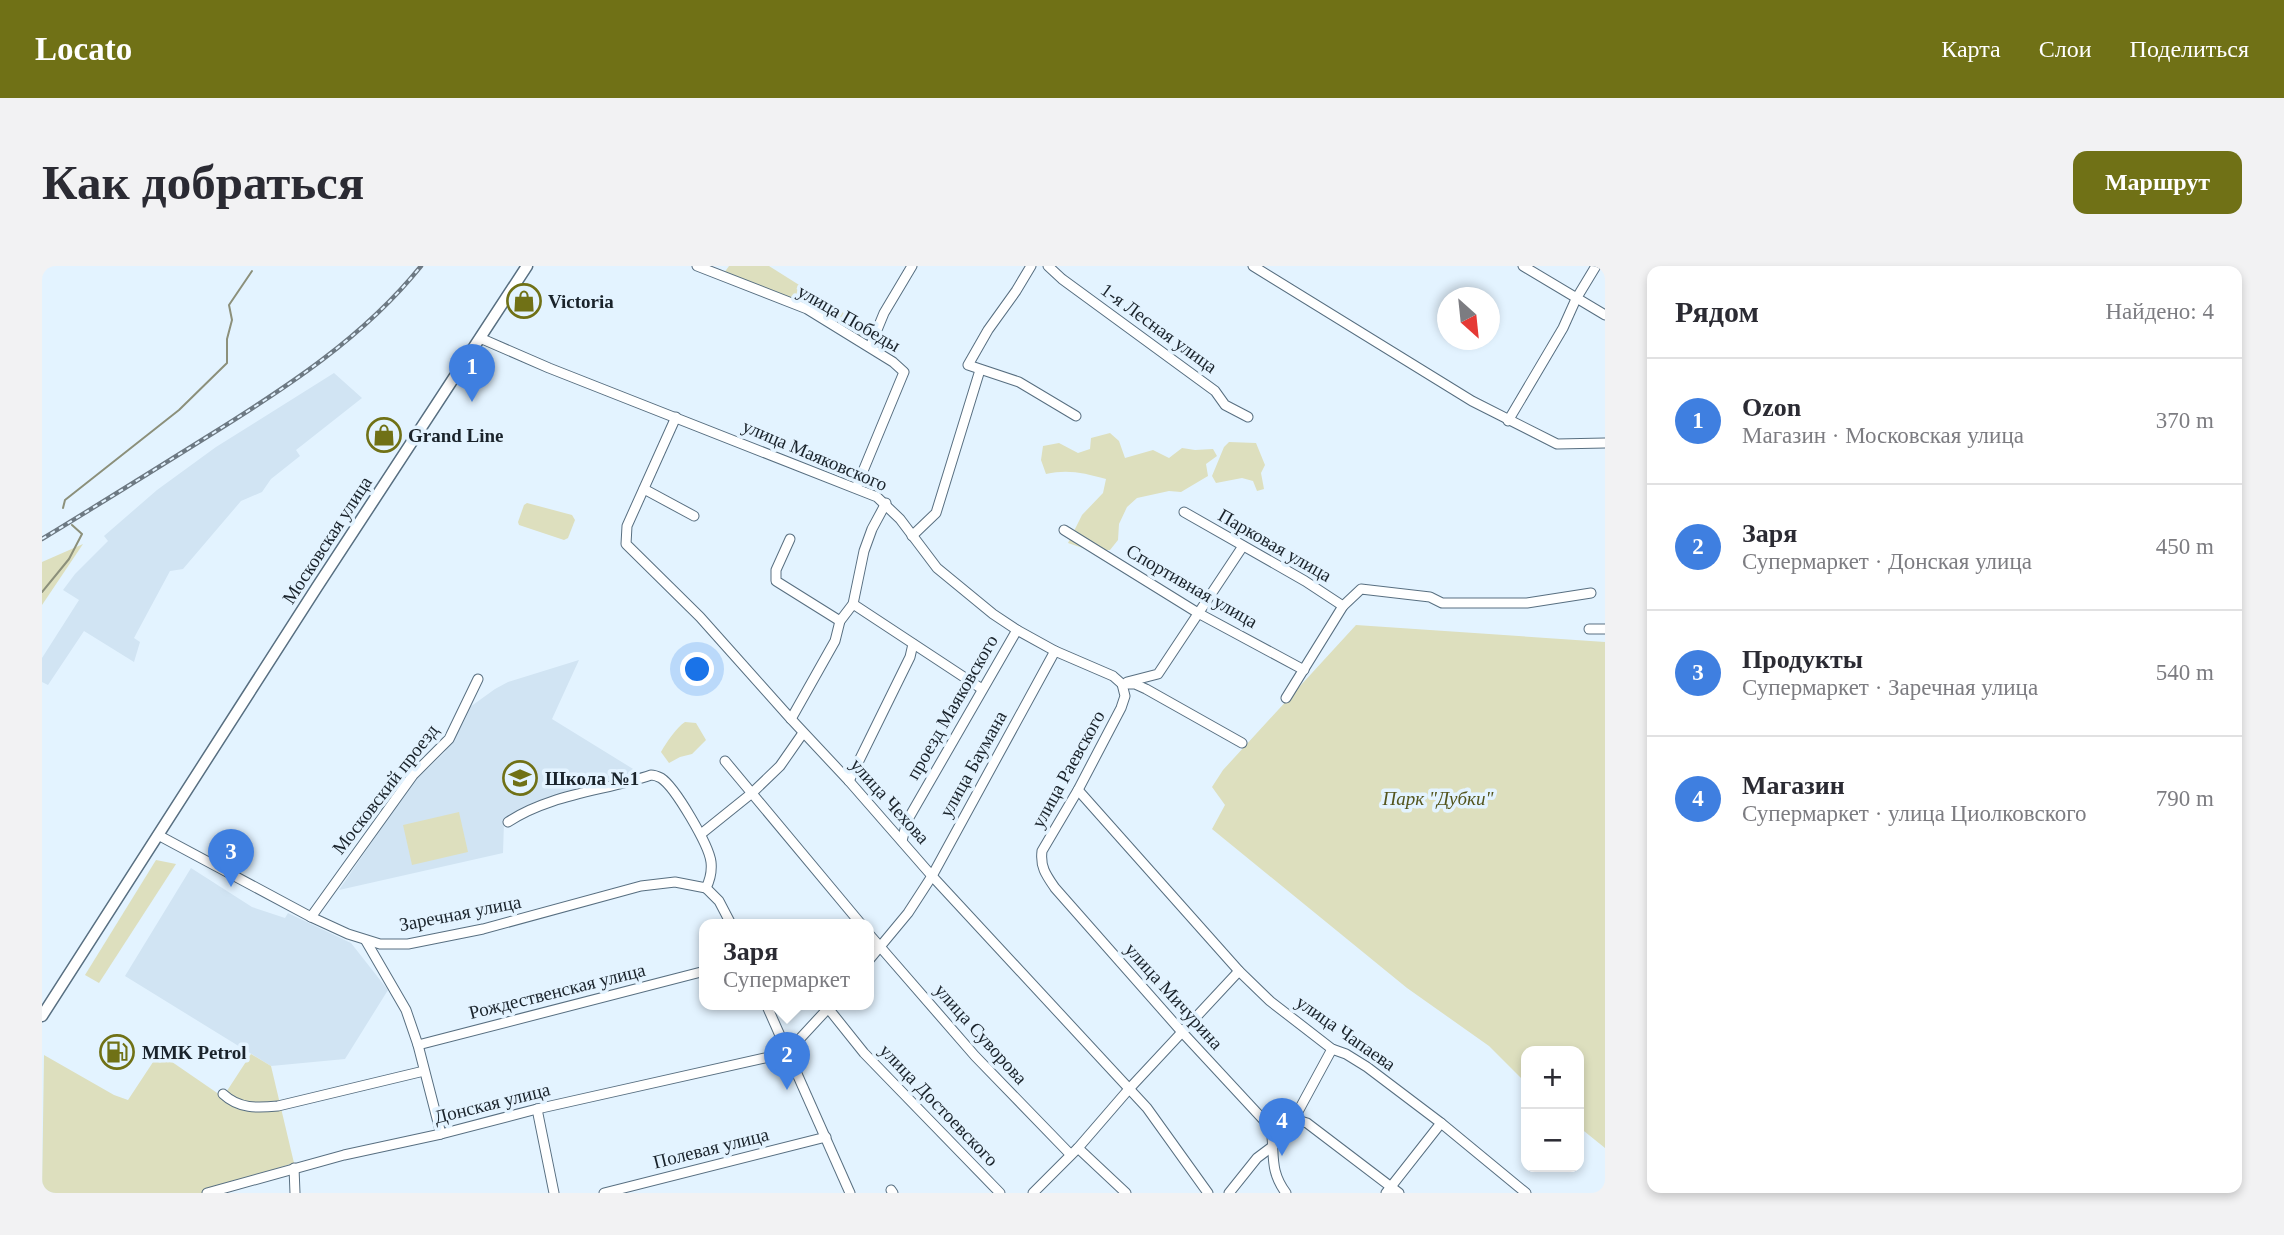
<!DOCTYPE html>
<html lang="ru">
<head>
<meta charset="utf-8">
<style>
	:root { --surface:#fff; --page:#f2f2f3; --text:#2b2b33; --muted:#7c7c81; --line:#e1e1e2; --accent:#707116 }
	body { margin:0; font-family:"Times New Roman",serif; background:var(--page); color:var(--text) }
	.controls { position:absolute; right:21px; bottom:21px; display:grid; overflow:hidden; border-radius:14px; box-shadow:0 4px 10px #0003 }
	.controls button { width:63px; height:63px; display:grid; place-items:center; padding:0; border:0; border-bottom:2px solid var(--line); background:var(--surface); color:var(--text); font:35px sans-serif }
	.compass { position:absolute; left:1395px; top:21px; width:63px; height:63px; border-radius:50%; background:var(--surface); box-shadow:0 4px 10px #0003; rotate:153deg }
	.you { position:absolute; left:656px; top:404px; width:24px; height:24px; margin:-18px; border:5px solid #fff; border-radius:50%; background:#1a73e8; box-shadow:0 0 0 10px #1a73e833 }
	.badge { display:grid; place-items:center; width:46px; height:46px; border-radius:50%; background:var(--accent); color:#fff; font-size:23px; font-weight:700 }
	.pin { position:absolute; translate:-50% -58px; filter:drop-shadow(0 2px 4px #0008) }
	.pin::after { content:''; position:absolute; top:37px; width:24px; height:21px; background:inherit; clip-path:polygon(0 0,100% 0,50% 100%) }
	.popup { position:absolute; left:657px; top:653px; width:175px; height:91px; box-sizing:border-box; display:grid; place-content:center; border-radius:14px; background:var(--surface); filter:drop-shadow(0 2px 5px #0005); font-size:23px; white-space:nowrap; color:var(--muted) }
	.popup b { font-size:26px; color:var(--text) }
	.popup::after { content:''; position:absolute; left:50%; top:100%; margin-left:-14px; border:14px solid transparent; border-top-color:var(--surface) }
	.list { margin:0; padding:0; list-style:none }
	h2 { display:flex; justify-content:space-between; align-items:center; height:91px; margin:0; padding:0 28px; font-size:30px }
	h2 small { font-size:23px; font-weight:400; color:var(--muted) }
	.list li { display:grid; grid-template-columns:46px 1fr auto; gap:21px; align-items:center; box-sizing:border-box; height:126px; padding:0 28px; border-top:2px solid var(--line) }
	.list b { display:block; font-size:26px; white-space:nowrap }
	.list p { margin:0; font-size:23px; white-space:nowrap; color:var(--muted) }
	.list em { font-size:23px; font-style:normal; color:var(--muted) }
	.map { position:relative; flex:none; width:1563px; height:927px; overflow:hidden; border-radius:14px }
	header { display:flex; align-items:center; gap:42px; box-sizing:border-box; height:98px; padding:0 35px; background:var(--accent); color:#fff }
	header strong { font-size:33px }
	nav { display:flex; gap:38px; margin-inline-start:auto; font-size:24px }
	.intro { display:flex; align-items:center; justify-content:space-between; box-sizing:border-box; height:168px; padding:0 42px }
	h1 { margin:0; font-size:49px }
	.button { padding:18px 32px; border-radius:14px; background:var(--accent); color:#fff; font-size:24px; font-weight:700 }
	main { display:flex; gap:42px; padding:0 42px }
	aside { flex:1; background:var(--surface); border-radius:14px; box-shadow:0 4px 10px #0003 }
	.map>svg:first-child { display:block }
</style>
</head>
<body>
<header>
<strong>Locato</strong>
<nav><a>Карта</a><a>Слои</a><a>Поделиться</a></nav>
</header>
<div class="intro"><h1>Как добраться</h1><a class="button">Маршрут</a></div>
<main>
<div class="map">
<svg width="1563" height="927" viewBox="0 0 1563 927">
	<rect width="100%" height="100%" fill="#e3f3ff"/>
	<g fill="#d1e4f3">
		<polygon points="292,107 320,132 254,184 258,190 229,213 220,226 199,235 141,303 128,305 92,372 98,376 92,396 42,365 6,419 0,416 0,392 37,334 21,324 33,308 66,275 62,270 115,224 174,181"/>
		<polygon points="537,394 510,453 596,506 475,546 462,556 461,587 297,624 357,536 371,517 403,486 428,441 453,423 466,416"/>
		<polygon points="149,602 210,641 243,652 246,647 309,677 346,724 303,793 229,800 83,710"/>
	</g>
	<g fill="#dddfbe">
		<polygon points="687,0 727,0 827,63 820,74 682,7"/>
		<path d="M1068 167 1077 175 1083 192 1111 184 1127 192 1140 182 1153 184 1171 183 1175 190 1164 198 1166 210 1139 226 1127 225 1095 232 1085 241 1077 258 1076 274 1068 284H1047L1026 277 1040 249 1061 227 1064 213C1042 207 1026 203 1004 208L999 194 1001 180 1017 177 1036 187 1048 183 1049 172Z"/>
		<polygon points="1187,176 1214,177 1223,199 1219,207 1222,223 1215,225 1211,215 1200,212 1174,217 1170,210 1182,181"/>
		<polygon points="485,237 530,249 533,254 526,272 522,274 477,259 476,256 482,239"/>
		<polygon points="41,278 0,339 0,296"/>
		<polygon points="1314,359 1563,376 1563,882 1537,861 1537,785 1484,785 1484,817 1447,780 1365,722 1170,563 1183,539 1170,521 1181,504"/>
		<path d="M643 456 654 457 664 474 650 488 638 491 627 497 619 486C624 477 635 461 643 456Z"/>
		<polygon points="417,546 426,586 370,599 361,559"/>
		<polygon points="114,594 134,598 57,717 43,709"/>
		<polygon points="117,787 181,831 209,788 229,800 252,897 165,924 160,927 0,927 2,789 72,829 86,834"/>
	</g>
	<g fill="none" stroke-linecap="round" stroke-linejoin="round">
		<g stroke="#8c907b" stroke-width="2">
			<polyline points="21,242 23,234 137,144 185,97 185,73 190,54 187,39 210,5"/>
			<polyline points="0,326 27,293 40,268 30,259"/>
		</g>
		<g stroke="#586f81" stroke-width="11">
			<g id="minor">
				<polyline points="655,0 765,43 851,96 862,106 814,222"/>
				<polyline points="989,0 974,25 946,64 926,99 977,116 1034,150"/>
				<polyline points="1006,0 1020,13 1173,125 1183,139 1206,151"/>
				<polyline points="1211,0 1430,135 1515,178 1563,177"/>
				<polyline points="1481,0 1563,49"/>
				<polyline points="438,72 507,102 835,231 858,253 895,302 951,348 975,364 1013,385 1071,410 1080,418 1093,418 1104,423 1200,477"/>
				<polyline points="828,81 842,47 870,0"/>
				<polyline points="634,151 585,260 584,278 658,351 749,453 807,515 890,610 1105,842 1166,927"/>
				<polyline points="1466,155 1521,62 1534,33 1554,0"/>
				<polyline points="602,223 652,250"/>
				<polyline points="1142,246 1263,315 1301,340"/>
				<polyline points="1022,264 1156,347 1262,404"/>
				<polyline points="870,270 894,247 938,104"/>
				<polyline points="748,273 734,304 734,315 798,355"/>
				<polyline points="811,338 940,423"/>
				<polyline points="1547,363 1563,363"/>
				<polyline points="1085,416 1116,408 1201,280"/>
				<path d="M1080 418 1083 430 1079 442 1036 524 1000 585C998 601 1004 609 1013 622L1140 766 1229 862C1233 889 1227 904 1244 927"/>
				<polyline points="1244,432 1301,340 1319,323 1388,331 1400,337 1485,337 1549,327"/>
				<polyline points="749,453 793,375 798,355 811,338 822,285 830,263 844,237"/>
				<polyline points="683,495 819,658"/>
				<polyline points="807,515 868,391 871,378"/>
				<polyline points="1036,524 1197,705 1228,735 1290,783 1304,788 1325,801 1399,857 1484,927"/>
				<path d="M466 556C508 528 562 525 609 509 611 509 617 511 619 512 633 521 667 579 669 596 670 605 668 614 664 622"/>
				<polyline points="659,568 710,527 738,500 761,467"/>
				<polyline points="116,569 269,651 306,668 338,678 366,678 441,663 599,620 633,616 664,622"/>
				<polyline points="860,575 865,555 975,364"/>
				<polyline points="664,622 677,635 689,658"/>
				<polyline points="269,651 371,509 407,473 436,413"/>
				<polyline points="827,668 933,790 1028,888"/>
				<polyline points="324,675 364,744 376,779 399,868"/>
				<polyline points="827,694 866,647 890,610 1013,385"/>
				<polyline points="724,738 808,927"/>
				<polyline points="786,742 822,787 958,927"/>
				<polyline points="376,779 663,705"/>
				<path d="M181 828C197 843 215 842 236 840L382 805"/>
				<polyline points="495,843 512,927"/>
				<polyline points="1252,853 1265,857 1357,927"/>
				<polyline points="1036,882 1084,927"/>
				<polyline points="252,902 253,927"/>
				<polyline points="849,924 851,927"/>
				<polyline points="165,927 302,889 399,868 495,843 736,789 753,778 790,738"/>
				<polyline points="562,927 784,871"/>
				<polyline points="991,927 1036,882 1087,823 1197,705"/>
				<polyline points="1187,927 1215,892 1231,880 1252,853 1290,783"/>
				<polyline points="1344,927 1399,857"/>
			</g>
		</g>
		<g stroke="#586f81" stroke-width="13">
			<polyline id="major" points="0,750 275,321 485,0"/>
		</g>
		<use href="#minor" stroke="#fff" stroke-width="9"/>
		<use href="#major" stroke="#fff" stroke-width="10"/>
		<g stroke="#6d7983" stroke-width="4.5">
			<path id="rail" d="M0 273C56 239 112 204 168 169 245 121 322 71 379 0"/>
		</g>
		<use href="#rail" stroke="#e3f3ff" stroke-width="2" stroke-dasharray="5" stroke-linecap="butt"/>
	</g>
	<defs>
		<g id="shop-ring" transform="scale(1.75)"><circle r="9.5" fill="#e3f3ff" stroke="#707116" stroke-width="1.5"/><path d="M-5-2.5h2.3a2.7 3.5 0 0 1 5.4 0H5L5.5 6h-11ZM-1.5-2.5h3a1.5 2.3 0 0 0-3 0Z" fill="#707116"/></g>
		<g id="school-ring" transform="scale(1.75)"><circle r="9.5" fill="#e3f3ff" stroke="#707116" stroke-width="1.5"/><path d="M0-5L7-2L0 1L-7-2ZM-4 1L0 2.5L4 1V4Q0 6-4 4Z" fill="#707116"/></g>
		<g id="fuel-ring" transform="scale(1.75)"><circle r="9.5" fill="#e3f3ff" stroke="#707116" stroke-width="1.5"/><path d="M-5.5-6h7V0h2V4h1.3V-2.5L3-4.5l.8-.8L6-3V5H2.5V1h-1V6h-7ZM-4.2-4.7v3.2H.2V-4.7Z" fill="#707116"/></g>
	</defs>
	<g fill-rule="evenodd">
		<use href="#shop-ring" x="482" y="35"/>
		<use href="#shop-ring" x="342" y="169"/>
		<use href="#school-ring" x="478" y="512"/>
		<use href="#fuel-ring" x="75" y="786"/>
	</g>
	<g text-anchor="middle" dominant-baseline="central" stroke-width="7" stroke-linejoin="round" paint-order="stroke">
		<g font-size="19" font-weight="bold" fill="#1a232b" stroke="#e3f3ff" text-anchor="start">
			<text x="506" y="35">Victoria</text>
			<text x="366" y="169">Grand Line</text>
			<text x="503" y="512">Школа №1</text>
			<text x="100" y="786">MMK Petrol</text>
		</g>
		<g font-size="19" fill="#1a232b" stroke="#e3f3ff">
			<text transform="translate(807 52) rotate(30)">улица Победы</text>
			<text transform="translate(1117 62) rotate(36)">1-я Лесная улица</text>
			<text transform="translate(773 189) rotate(23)">улица Маяковского</text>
			<text transform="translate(285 274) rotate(-57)">Московская улица</text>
			<text transform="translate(1233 279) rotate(30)">Парковая улица</text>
			<text transform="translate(1150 320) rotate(30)">Спортивная улица</text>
			<text transform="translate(910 441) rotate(-60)">проезд Маяковского</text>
			<text transform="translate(931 498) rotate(-61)">улица Баумана</text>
			<text transform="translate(1026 503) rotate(-61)">улица Раевского</text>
			<text transform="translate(343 523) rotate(-52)">Московский проезд</text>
			<text transform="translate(848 535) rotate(48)">улица Чехова</text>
			<text transform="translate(418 647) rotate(-11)">Заречная улица</text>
			<text transform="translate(515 725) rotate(-14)">Рождественская улица</text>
			<text transform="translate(1132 730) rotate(48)">улица Мичурина</text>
			<text transform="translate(1304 767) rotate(35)">улица Чапаева</text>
			<text transform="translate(939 768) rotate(48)">улица Суворова</text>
			<text transform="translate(450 837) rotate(-14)">Донская улица</text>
			<text transform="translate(897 839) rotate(46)">улица Достоевского</text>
			<text transform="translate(669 882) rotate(-14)">Полевая улица</text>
		</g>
		<g font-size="19" font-style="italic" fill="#53541c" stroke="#e3f3ff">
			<text x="1396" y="532">Парк "Дубки"</text>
		</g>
	</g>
</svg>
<div class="controls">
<button>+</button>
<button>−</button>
</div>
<svg class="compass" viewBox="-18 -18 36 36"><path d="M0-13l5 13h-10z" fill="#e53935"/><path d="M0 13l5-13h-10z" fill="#7c7c81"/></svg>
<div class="you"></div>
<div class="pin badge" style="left:430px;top:136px;background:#3f7fe0">1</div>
<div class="pin badge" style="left:745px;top:824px;background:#3f7fe0">2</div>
<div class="popup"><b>Заря</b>Супермаркет</div>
<div class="pin badge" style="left:189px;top:621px;background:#3f7fe0">3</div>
<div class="pin badge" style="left:1240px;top:890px;background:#3f7fe0">4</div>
</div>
<aside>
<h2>Рядом<small>Найдено: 4</small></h2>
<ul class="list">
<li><span class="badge" style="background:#3f7fe0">1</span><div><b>Ozon</b><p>Магазин · Московская улица</p></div><em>370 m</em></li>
<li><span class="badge" style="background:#3f7fe0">2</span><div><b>Заря</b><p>Супермаркет · Донская улица</p></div><em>450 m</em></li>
<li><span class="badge" style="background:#3f7fe0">3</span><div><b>Продукты</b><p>Супермаркет · Заречная улица</p></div><em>540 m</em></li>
<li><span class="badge" style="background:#3f7fe0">4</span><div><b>Магазин</b><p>Супермаркет · улица Циолковского</p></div><em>790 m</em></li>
</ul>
</aside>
</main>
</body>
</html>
